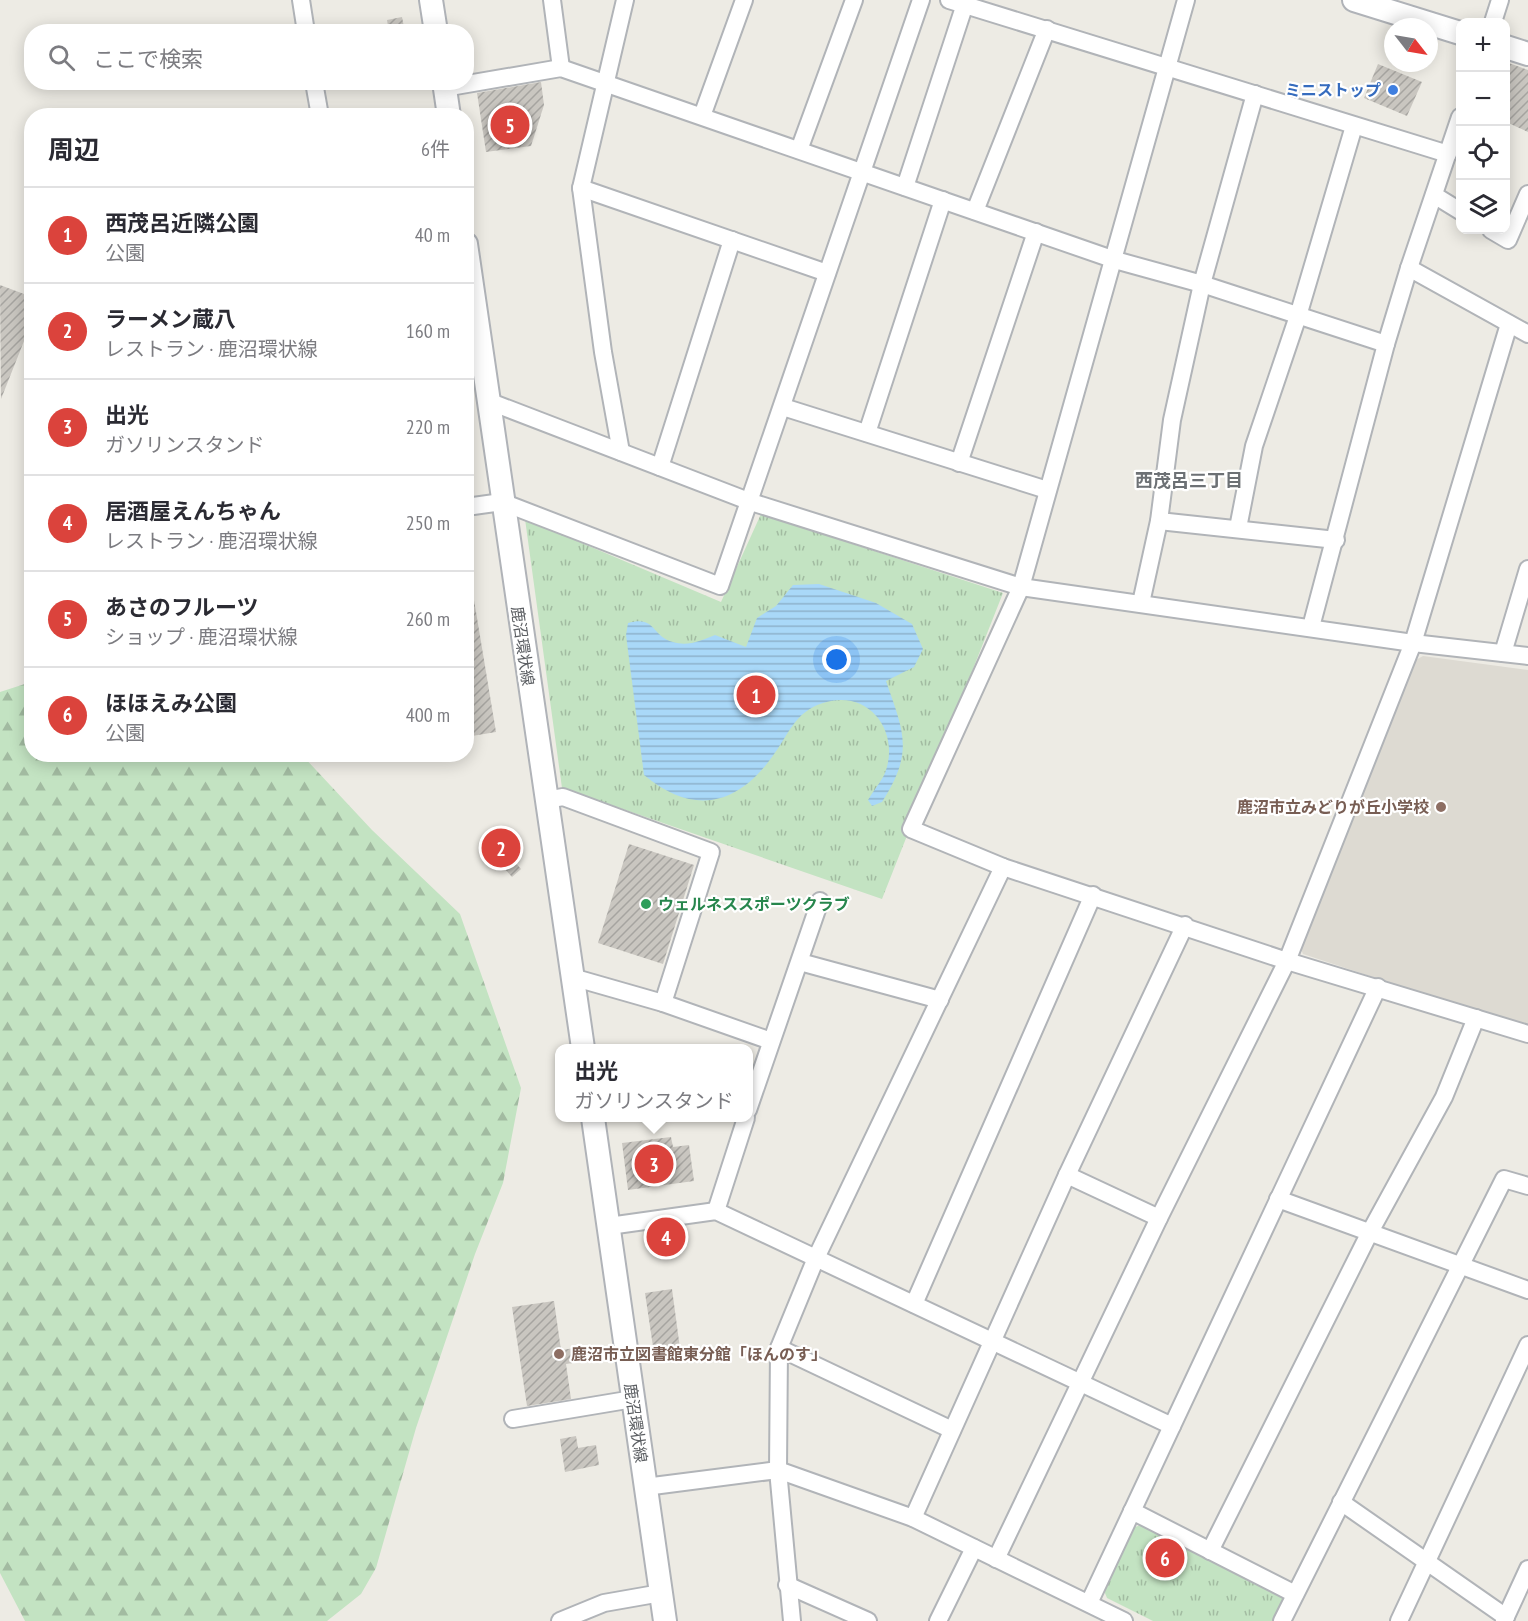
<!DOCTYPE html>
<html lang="ja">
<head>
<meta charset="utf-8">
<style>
	:root { --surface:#fff; --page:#f7f7f7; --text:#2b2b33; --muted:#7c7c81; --line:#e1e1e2; --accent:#db433c }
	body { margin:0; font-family:"PT Sans Narrow","Noto Sans JP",sans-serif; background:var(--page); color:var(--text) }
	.controls { position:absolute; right:18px; top:18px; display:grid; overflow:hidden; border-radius:12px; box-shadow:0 3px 15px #0003 }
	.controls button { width:54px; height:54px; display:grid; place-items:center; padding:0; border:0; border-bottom:2px solid var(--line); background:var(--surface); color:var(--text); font:30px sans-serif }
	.compass { position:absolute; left:1384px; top:18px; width:54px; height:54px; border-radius:50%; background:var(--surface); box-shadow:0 3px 15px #0003; rotate:121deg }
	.you { position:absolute; left:837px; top:660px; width:21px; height:21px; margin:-15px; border:4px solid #fff; border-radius:50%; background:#1a73e8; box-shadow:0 0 0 9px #1a73e833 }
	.badge { display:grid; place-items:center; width:39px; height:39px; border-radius:50%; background:var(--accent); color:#fff; font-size:20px; font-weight:700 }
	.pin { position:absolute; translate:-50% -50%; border:3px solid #fff; box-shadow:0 2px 6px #0006 }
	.popup { position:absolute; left:555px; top:1044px; width:198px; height:78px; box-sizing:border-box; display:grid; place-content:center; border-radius:12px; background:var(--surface); filter:drop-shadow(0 2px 4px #0005); font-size:20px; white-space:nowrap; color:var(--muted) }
	.popup b { font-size:22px; color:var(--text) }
	.popup::after { content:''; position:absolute; left:50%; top:100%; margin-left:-12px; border:12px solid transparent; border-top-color:var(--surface) }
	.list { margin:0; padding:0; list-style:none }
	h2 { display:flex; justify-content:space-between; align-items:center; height:78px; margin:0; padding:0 24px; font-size:26px }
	h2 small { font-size:20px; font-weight:400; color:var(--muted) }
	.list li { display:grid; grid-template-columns:39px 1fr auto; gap:18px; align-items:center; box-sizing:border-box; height:96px; padding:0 24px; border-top:2px solid var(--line) }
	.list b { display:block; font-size:22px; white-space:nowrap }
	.list p { margin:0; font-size:20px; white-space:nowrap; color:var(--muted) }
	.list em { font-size:20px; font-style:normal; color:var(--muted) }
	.icon { flex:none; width:33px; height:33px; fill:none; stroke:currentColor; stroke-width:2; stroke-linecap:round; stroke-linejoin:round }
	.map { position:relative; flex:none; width:1528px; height:1621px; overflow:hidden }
	.search { position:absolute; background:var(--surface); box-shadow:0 3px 15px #0003; left:24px; top:24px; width:450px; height:66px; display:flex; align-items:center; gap:15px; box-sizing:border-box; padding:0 21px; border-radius:24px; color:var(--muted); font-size:22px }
	.panel { position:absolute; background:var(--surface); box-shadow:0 3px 15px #0003; left:24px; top:108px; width:450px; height:654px; border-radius:24px }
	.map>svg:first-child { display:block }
</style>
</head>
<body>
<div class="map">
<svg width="1528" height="1621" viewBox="0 0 1528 1621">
	<defs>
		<pattern id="grass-tufts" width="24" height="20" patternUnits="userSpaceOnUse" patternTransform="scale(1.5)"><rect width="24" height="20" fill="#c3e3c2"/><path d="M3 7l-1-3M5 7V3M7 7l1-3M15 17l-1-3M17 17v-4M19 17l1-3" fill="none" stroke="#a2bba1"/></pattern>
		<pattern id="forest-firs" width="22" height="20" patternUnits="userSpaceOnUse" patternTransform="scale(1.5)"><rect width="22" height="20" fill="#c3e3c2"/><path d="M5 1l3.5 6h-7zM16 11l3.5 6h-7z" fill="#a2bba1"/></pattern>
		<pattern id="water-rules" width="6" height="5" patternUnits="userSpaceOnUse" patternTransform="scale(1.5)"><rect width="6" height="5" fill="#a9d8f8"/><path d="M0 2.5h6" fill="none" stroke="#8db2cc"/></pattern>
		<pattern id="building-hatch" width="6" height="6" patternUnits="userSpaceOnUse" patternTransform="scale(1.5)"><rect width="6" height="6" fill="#c9c6c0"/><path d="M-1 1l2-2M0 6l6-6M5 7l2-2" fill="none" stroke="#a6a4a0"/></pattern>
	</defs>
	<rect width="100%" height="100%" fill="#edebe4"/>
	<polygon fill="#dddad2" points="1423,656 1528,670 1528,1028 1303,954 1299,944 1414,661"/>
	<g fill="url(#grass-tufts)">
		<polygon points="761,514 1003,593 882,899 562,788 525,519 721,602"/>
		<polygon points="1145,1523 1283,1595 1286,1606 1278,1621 1153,1621 1107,1598 1103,1588 1133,1528"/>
	</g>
	<polygon fill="url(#forest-firs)" points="31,682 32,754 302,755 372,830 460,914 521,1088 503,1183 475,1254 416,1428 376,1568 361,1594 327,1621 25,1621 0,1573 0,692"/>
	<path fill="url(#water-rules)" d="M819 584 876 603 912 624 923 649 914 667 886 681C904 733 914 752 882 802L872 806 868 800C873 791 881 782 885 773 901 731 868 688 823 703 794 712 789 735 772 757 736 807 692 815 644 775L626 635 628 623C656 615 651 636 673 642 688 647 702 640 715 635L746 647 757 618 776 606 793 585Z"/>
	<g fill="url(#building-hatch)">
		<polygon points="402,17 405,32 389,32 387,20"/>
		<polygon points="1506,62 1528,70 1528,132 1506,122"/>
		<polygon points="1378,64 1422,82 1407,116 1364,98"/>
		<polygon points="541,82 544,105 531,146 486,152 477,93"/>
		<polygon points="0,285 32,297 32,321 1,399"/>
		<polygon points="474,600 496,732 466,737 466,601"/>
		<polygon points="498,829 520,854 513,860 521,869 512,877 482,843"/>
		<polygon points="629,844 694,865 663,964 598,943"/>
		<polygon points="671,1137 673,1147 689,1145 694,1181 628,1190 622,1143"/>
		<polygon points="675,1227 679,1248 658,1252 654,1230"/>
		<polygon points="672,1289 681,1356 655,1360 645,1293"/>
		<polygon points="554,1301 561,1350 597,1345 599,1359 566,1364 571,1399 527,1406 512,1307"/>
		<polygon points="576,1436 578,1448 596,1445 599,1465 565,1472 560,1439"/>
	</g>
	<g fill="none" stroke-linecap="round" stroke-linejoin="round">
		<g stroke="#b1b4b8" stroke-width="20">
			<g id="street">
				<polyline points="301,0 306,32"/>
				<polyline points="552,0 561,68"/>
				<polyline points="949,0 1448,154"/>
				<polyline points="1186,0 1021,587 911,829 1003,867 1287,961 1528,1034"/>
				<polyline points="1493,22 1500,0"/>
				<polyline points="314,82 320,116"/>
				<polyline points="444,88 561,68 1115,260 1202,284 1386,344"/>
				<polyline points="702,116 744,0"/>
				<polyline points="799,150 854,0"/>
				<polyline points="905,187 965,4"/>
				<polyline points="581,188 827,273"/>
				<polyline points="1434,195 1460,211"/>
				<polyline points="975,211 1047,29"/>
				<polyline points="1491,230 1508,240 1528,194"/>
				<polyline points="1409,268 1528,334"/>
				<polyline points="488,401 751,502 1021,587 1413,643 1528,656"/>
				<polyline points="783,407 1047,490"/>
				<polyline points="867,433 943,200"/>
				<polyline points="621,452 603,352 581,188 625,0"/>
				<polyline points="959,463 1036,232"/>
				<polyline points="660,467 732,240"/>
				<polyline points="466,507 502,502 720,586 921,0"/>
				<polyline points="1159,521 1336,540"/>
				<polyline points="1238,528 1254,446 1298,316 1354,126"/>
				<polyline points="1141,603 1159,521 1172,420 1202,284 1255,94"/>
				<polyline points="1311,627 1386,344 1409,268 1460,117"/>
				<polyline points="1503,653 1528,569"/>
				<polyline points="546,800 563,797 711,852 663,1003"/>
				<polyline points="800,962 940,1000"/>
				<polyline points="572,977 663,1003 771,1041"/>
				<polyline points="748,1110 820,901"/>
				<polyline points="1067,1175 1159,1218"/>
				<polyline points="1278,1199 1528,1290"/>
				<polyline points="716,1211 746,1118"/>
				<polyline points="609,1226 716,1211 1172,1426"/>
				<polyline points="914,1304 1093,895"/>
				<polyline points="779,1348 952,1430"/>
				<polyline points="513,1419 633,1399"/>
				<polyline points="645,1487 778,1470 913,1518 1124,1621"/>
				<polyline points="1341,1502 1506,1617"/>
				<polyline points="1132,1511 1295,1594"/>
				<polyline points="913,1518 1067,1175 1185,925"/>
				<polyline points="1210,1551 1370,1232 1444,1097 1476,1018"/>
				<polyline points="996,1559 1159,1218 1287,961 1413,643 1509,324"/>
				<polyline points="787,1585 868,1621"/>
				<polyline points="1089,1603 1378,987"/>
				<polyline points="560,1621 604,1603 661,1593"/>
				<polyline points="792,1621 778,1470 779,1348 816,1258 1003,867"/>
				<polyline points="938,1621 974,1548"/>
				<polyline points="1282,1621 1504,1179 1528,1186"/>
				<polyline points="1399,1621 1528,1345"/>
				<polyline points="1504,1621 1528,1569"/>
			</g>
		</g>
		<g stroke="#b0b3b8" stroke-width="26">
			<g id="secondary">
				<polyline points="431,0 436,32"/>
				<polyline points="1354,0 1460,33"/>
				<polyline points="1506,47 1528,54"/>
				<polyline points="444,82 449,116"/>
				<polyline points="466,244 583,1048"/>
				<polyline points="593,1118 665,1621"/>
			</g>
		</g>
		<use href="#street" stroke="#fff" stroke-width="16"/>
		<use href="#secondary" stroke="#fff" stroke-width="22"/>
	</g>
	<circle fill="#3f7fe0" stroke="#fff" stroke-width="2" cx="1393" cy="90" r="6"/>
	<g fill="#8d6e63" stroke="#fff" stroke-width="2">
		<circle cx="1441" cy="807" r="6"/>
		<circle cx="559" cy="1354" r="6"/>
	</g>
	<circle fill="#2e9e5b" stroke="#fff" stroke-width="2" cx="646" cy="904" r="6"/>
	<g text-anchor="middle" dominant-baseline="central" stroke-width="4.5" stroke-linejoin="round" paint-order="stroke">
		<g font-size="16" font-weight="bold" fill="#366cbe" stroke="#fff" text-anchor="end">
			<text x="1381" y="90">ミニストップ</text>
		</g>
		<g font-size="16" fill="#5c5f63" stroke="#fff">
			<text transform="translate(523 646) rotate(82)">鹿沼環状線</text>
			<text transform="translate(636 1423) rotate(82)">鹿沼環状線</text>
		</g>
		<g font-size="16" font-weight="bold" fill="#785e54" stroke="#fff" text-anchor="end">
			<text x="1429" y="807">鹿沼市立みどりが丘小学校</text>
			<text x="571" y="1354" text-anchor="start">鹿沼市立図書館東分館「ほんのす」</text>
		</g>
		<g font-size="16" font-weight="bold" fill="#27864d" stroke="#fff" text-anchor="start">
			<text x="658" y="904">ウェルネススポーツクラブ</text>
		</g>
		<g font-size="18" font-weight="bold" fill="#6d7175" stroke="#fff">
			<text x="1189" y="480">西茂呂三丁目</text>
		</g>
	</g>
</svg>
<div class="controls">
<button>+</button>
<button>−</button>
<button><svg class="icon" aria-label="locate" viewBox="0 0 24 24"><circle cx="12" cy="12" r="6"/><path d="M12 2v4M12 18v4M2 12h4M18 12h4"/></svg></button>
<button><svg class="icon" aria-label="layers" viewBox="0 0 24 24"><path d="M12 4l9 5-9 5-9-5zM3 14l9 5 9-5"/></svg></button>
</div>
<svg class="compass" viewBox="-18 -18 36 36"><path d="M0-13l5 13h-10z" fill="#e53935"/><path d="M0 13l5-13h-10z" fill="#7c7c81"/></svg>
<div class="you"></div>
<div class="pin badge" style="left:756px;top:695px">1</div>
<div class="pin badge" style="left:501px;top:848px">2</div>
<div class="pin badge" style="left:654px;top:1164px">3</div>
<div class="popup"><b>出光</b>ガソリンスタンド</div>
<div class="pin badge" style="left:666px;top:1237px">4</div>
<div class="pin badge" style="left:510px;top:125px">5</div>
<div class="pin badge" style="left:1165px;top:1558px">6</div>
<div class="search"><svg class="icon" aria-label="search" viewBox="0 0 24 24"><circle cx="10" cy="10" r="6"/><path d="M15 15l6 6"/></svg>ここで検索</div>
<section class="panel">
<h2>周辺<small>6件</small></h2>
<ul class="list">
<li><span class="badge">1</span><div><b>西茂呂近隣公園</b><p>公園</p></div><em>40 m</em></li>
<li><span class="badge">2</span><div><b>ラーメン蔵八</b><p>レストラン · 鹿沼環状線</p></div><em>160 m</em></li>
<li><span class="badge">3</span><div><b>出光</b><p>ガソリンスタンド</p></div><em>220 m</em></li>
<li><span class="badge">4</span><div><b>居酒屋えんちゃん</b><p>レストラン · 鹿沼環状線</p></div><em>250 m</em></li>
<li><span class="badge">5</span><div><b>あさのフルーツ</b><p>ショップ · 鹿沼環状線</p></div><em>260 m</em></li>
<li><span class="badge">6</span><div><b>ほほえみ公園</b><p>公園</p></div><em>400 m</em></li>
</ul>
</section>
</div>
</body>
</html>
